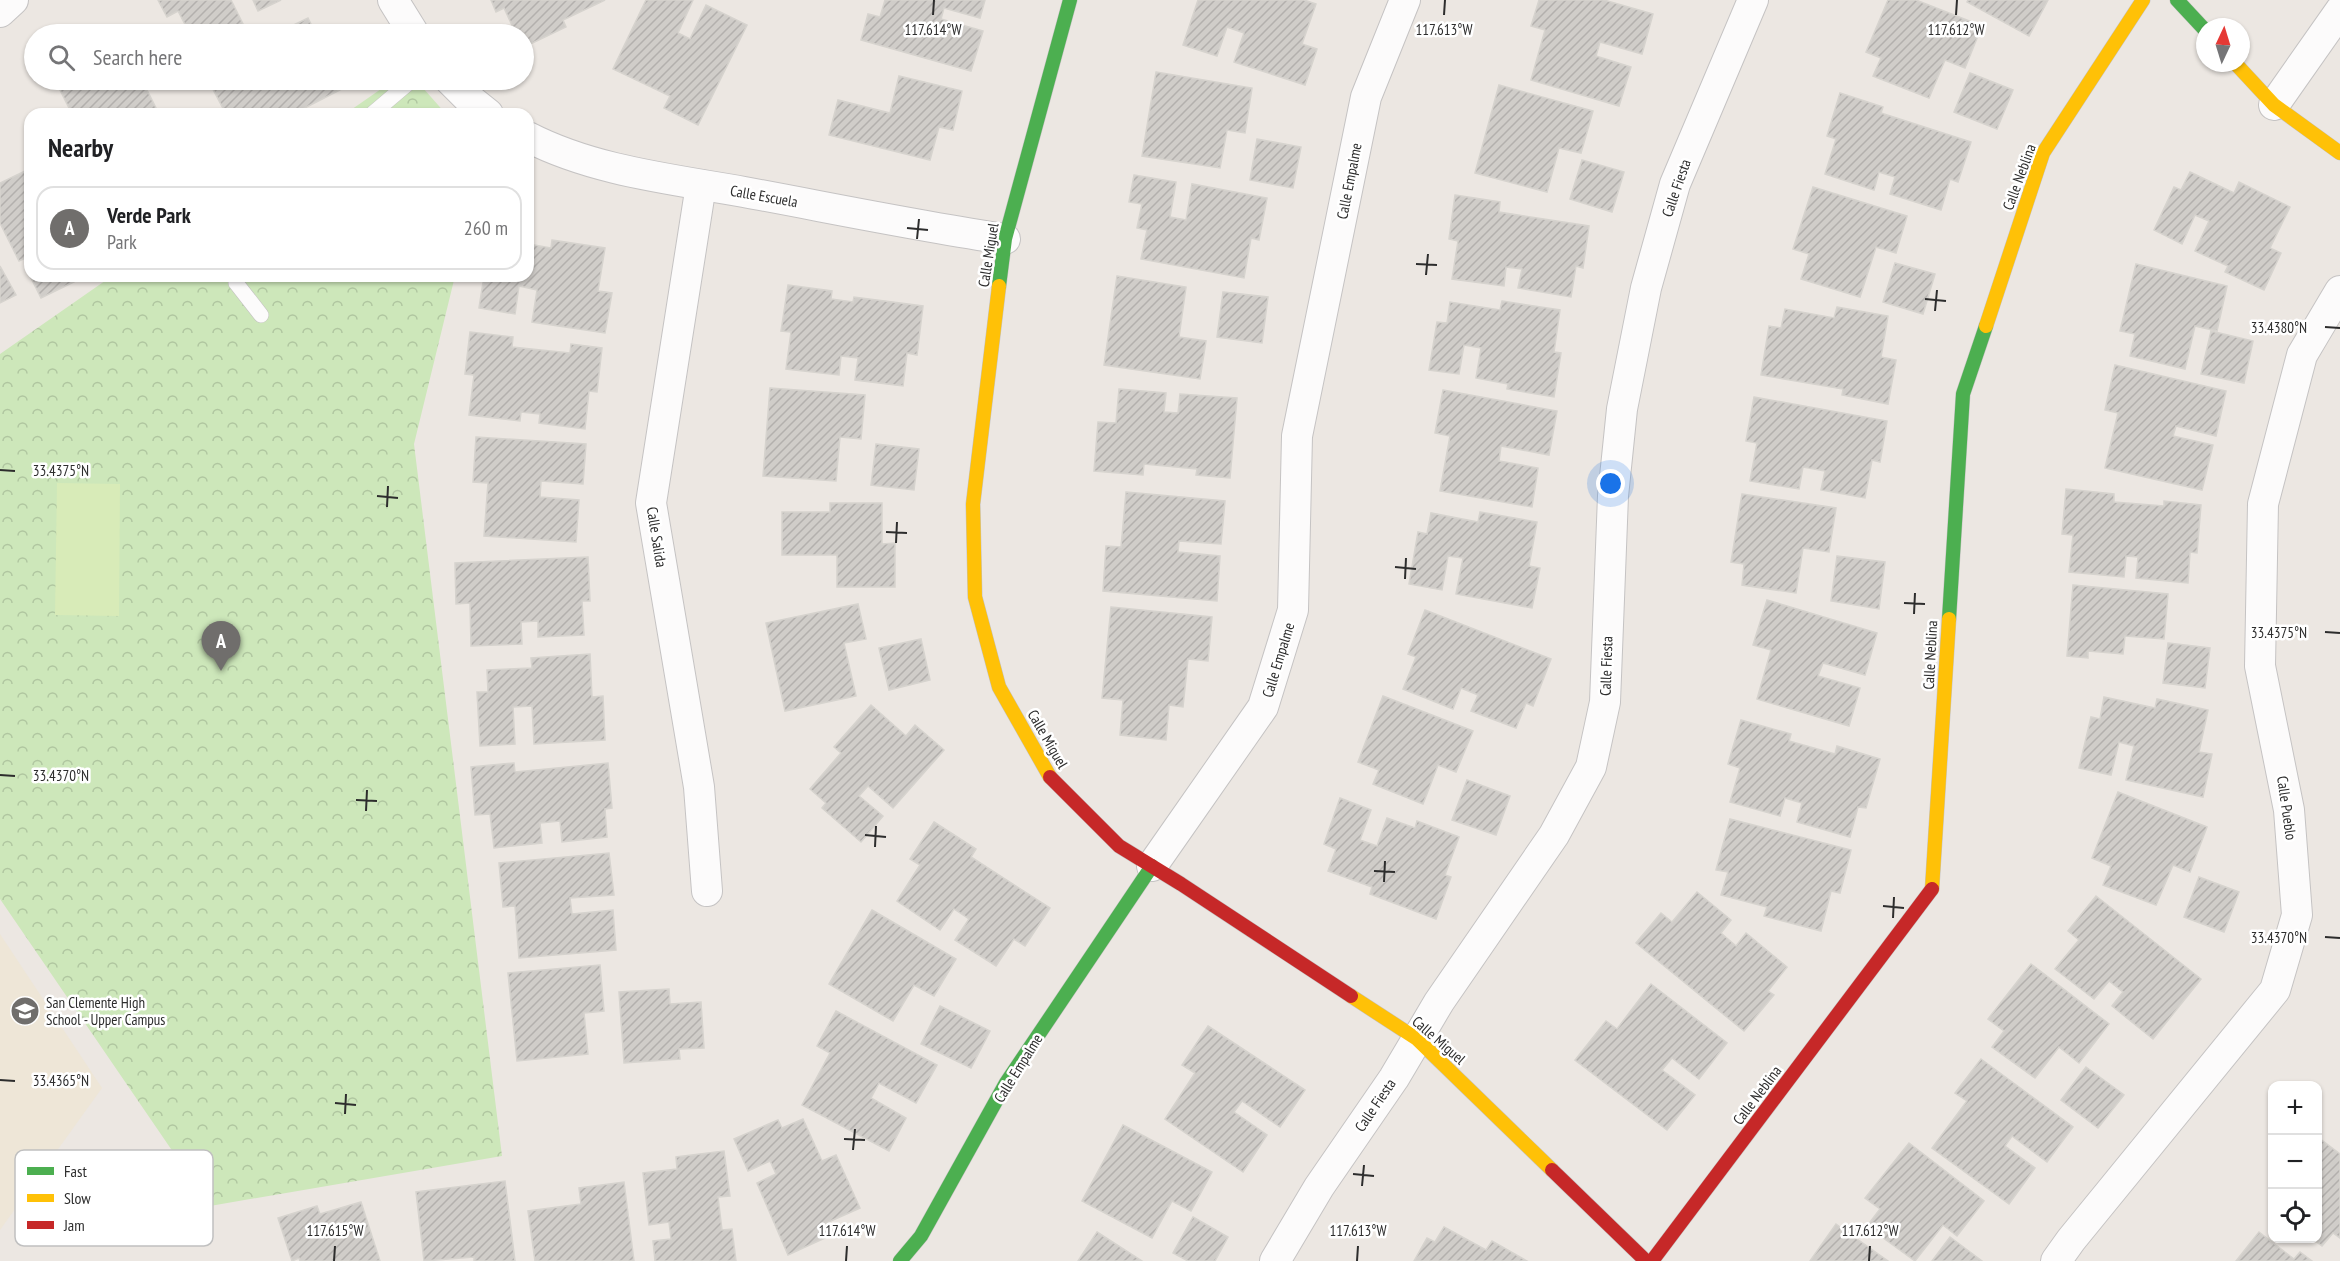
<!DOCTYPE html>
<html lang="en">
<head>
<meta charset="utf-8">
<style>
	:root { --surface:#fff; --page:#f6f6f6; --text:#202124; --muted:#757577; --line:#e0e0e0; --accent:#706e6c }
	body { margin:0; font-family:"PT Sans Narrow",sans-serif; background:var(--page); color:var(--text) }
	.controls { position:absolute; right:18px; bottom:18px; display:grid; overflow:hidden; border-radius:12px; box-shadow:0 2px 4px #0004 }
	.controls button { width:54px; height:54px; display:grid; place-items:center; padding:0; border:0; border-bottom:2px solid var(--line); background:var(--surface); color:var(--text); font:30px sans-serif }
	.compass { position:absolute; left:2196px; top:18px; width:54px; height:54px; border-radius:50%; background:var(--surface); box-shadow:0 2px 4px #0004; rotate:4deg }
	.you { position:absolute; left:1611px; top:484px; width:21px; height:21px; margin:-15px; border:4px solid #fff; border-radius:50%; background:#1a73e8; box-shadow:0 0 0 9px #1a73e833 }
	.badge { display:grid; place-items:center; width:39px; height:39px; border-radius:50%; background:var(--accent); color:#fff; font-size:20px; font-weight:700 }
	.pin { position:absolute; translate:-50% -50px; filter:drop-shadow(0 2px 3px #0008) }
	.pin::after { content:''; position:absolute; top:32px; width:21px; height:18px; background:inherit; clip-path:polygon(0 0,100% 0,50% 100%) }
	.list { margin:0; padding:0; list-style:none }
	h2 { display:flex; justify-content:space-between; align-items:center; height:78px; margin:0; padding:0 24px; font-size:26px }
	h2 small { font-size:20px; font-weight:400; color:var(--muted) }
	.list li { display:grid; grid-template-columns:39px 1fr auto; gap:18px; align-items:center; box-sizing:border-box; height:84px; margin:0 12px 12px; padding:0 12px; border:2px solid var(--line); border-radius:18px }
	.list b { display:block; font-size:22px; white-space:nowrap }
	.list p { margin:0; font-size:20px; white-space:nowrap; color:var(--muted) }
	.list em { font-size:20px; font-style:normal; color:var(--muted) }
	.icon { flex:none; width:33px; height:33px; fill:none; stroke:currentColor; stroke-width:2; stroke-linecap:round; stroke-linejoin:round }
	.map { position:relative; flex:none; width:2340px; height:1261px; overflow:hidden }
	.search { position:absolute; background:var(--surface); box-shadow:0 2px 4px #0004; left:24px; top:24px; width:510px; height:66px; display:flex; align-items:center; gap:15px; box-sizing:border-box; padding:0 21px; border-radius:33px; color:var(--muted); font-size:22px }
	.panel { position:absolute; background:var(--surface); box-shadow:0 2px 4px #0004; left:24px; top:108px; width:510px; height:174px; border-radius:18px }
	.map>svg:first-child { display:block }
</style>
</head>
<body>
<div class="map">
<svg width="2340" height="1261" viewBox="0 0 2340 1261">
	<defs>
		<pattern id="park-crowns" width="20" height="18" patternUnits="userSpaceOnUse" patternTransform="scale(1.5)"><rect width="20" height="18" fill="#cde7ba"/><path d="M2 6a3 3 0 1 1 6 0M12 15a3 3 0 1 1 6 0" fill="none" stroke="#b0c6a0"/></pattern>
		<pattern id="building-hatch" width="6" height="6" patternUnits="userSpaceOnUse" patternTransform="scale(1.5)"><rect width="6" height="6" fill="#d0cdc9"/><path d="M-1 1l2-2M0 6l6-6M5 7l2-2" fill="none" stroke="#b3b0ad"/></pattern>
	</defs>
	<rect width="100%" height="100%" fill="#ece7e2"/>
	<polygon fill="#eee6d7" points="0,934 102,1088 0,1230"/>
	<g fill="url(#park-crowns)">
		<polygon points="394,80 416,80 446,114 345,114"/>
		<polygon points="112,276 455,276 414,444 502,1156 210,1206 0,899 0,354"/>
	</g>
	<polygon fill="#d8ebb8" points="57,483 120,484 119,616 55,615"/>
	<g fill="url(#building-hatch)" stroke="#d6d3ce" stroke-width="1.5">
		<polygon points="158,0 231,0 243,24 222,34 190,34 178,11 167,17"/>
		<polygon points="253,0 281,0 258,11"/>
		<polygon points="491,0 605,0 563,20 566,27 524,47 524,34 516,34 504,8 496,12"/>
		<polygon points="646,0 693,0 678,33 690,39 706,5 747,25 698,125 664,108 670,96 613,69"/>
		<polygon points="885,0 985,0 980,18 944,8 941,19 983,31 971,71 861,40 868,14 880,17"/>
		<polygon points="1198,0 1304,0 1316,4 1302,44 1317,49 1305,85 1234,62 1244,33 1227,27 1217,56 1183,45"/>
		<polygon points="1539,0 1604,0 1653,14 1642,54 1600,42 1596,56 1631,67 1619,106 1531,80 1545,30 1531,26"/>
		<polygon points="1888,0 1916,0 1982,26 1965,68 1945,60 1929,98 1873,76 1881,58 1866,52"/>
		<polygon points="1968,0 2048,0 2029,36 1967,2"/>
		<polygon points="308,18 316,34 275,34"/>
		<polygon points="1156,72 1252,88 1245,133 1227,130 1220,168 1142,156"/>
		<polygon points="1970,73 2013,90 1997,129 1954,112"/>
		<polygon points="899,76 962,91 953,130 939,127 930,160 829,135 838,100 890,113"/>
		<polygon points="55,80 142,80 159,114 78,114 77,112 72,114"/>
		<polygon points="208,80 244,80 246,84 254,80 340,80 344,88 293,114 226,114"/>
		<polygon points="1499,85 1593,111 1581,153 1559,148 1547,192 1475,173"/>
		<polygon points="1840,93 1883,107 1881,113 1971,142 1958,182 1950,179 1941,210 1890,194 1895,177 1879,172 1874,190 1825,174 1836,139 1827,136"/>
		<polygon points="1257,139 1301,147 1293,188 1250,180"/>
		<polygon points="1582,160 1624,172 1612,212 1570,199"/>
		<polygon points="25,171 30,182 30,256 19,261 0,223 0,183"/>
		<polygon points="2190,172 2234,193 2239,182 2290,207 2270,248 2281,253 2264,290 2225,272 2228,266 2195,251 2209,221 2195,215 2182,244 2154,230 2174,187 2181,190"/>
		<polygon points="1134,175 1176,182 1170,217 1186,220 1192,184 1267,198 1259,240 1251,238 1244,278 1141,259 1147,230 1137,228 1142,204 1129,202"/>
		<polygon points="1813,187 1907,216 1896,253 1876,247 1860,297 1801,279 1809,254 1793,249"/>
		<polygon points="1455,195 1500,202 1499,212 1589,226 1583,268 1576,266 1571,297 1518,288 1522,269 1506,267 1504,286 1452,279 1458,241 1449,239"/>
		<polygon points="552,240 605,248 598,291 612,293 605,333 532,322 537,290 519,286 515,314 479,308 484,276 528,276 528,244 551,248"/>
		<polygon points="1895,263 1935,274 1923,314 1883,302"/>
		<polygon points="2136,264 2227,286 2217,331 2195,326 2185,369 2130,356 2135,334 2120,331"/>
		<polygon points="0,266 16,295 0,303"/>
		<polygon points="30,276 86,276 41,298"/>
		<polygon points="1117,276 1186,287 1179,337 1206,341 1200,379 1104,365"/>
		<polygon points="788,285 832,291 831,299 853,302 854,297 923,306 917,355 907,353 903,386 855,380 858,358 841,356 839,375 786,369 791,332 781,331"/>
		<polygon points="1223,292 1268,297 1262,343 1217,337"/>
		<polygon points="1502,301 1560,310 1554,352 1561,353 1554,397 1507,389 1508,384 1476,378 1481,348 1464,345 1459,374 1429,370 1437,322 1447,323 1450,302 1500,310"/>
		<polygon points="1837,307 1888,316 1881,357 1896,360 1888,404 1842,395 1843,389 1761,375 1769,326 1781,328 1785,309 1834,318"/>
		<polygon points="2211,331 2253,341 2244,383 2201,374"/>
		<polygon points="470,332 513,337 512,347 570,353 571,344 602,348 597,392 589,391 585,429 539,423 540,414 521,412 520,421 469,415 474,375 465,374"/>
		<polygon points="2115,365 2226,391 2216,436 2176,426 2173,436 2213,445 2202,490 2105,468 2118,413 2105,410"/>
		<polygon points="770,388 865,395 861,439 840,437 836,481 763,476"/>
		<polygon points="1119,389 1166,393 1164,412 1178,413 1180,394 1237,398 1230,478 1196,475 1197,469 1144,464 1143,475 1094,471 1098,422 1116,423"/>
		<polygon points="1443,390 1557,411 1549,455 1501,446 1499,461 1538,468 1532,507 1440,491 1450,436 1435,433"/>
		<polygon points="1754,397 1887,421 1880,462 1872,460 1865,498 1821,490 1825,471 1803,467 1799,489 1750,481 1757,443 1746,441"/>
		<polygon points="476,437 586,444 583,484 541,481 540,497 579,500 576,542 484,536 488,483 473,482"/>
		<polygon points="876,444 919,449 914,490 871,485"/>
		<polygon points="2066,489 2114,494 2114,502 2164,506 2164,501 2201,505 2197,553 2190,552 2188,583 2136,578 2138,557 2126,556 2124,577 2069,572 2073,535 2062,534"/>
		<polygon points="1126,492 1225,501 1221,544 1179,541 1178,552 1220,556 1217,601 1103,591 1106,546 1121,547"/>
		<polygon points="1742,494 1836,508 1829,552 1803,548 1796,593 1742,585 1744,564 1731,562"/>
		<polygon points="830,503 882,503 882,544 895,543 895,587 837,587 837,555 782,555 782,512 830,512"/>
		<polygon points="1480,512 1537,522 1529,566 1540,568 1532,608 1456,594 1463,558 1448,556 1442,590 1409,584 1418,532 1427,534 1431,513 1478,522"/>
		<polygon points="1837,556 1885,562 1879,609 1831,601"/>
		<polygon points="588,557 590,601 582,601 584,635 538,637 538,621 521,622 522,644 471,646 470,603 456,604 455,563"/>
		<polygon points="2073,585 2168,594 2164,639 2125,636 2123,654 2088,651 2088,658 2067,656"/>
		<polygon points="1767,600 1877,633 1865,675 1823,663 1818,676 1860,688 1849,726 1757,699 1771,650 1753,645"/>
		<polygon points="858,604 866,639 844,643 856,696 785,711 766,623"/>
		<polygon points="1111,607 1212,617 1208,661 1188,659 1183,707 1169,705 1166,740 1120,735 1123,700 1102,698"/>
		<polygon points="1425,610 1551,659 1533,706 1526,703 1516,728 1471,711 1478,695 1461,688 1453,709 1403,689 1416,657 1408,654"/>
		<polygon points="921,639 930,680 889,690 879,648"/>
		<polygon points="2168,643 2210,648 2205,688 2163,683"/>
		<polygon points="590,654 592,697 603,696 605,740 534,744 532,706 513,707 515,744 480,746 477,692 488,692 487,670 532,668 531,658"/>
		<polygon points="1383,696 1473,731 1456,772 1438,765 1423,804 1373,784 1379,770 1358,762"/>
		<polygon points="2104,697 2155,708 2157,699 2208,710 2199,752 2212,754 2203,797 2126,780 2134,746 2119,742 2111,775 2079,768 2091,717 2100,719"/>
		<polygon points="871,705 906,736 915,725 944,750 893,808 868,786 859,796 883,816 861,842 822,808 826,803 810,789 841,753 834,747"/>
		<polygon points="1741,720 1791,734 1789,741 1835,754 1837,746 1880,759 1866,808 1858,807 1850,837 1797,822 1802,803 1785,798 1780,816 1730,802 1740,768 1728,764"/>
		<polygon points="514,763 515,772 608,763 612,808 605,809 607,837 562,842 560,821 540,823 542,843 494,848 490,814 475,815 471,767"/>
		<polygon points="1467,780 1510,796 1496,835 1452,820"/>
		<polygon points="2118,792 2207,827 2190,872 2173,865 2156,905 2103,885 2111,866 2092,858"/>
		<polygon points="1340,798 1371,810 1360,840 1377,846 1387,818 1415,828 1417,821 1459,837 1445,875 1451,877 1436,919 1370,894 1372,887 1328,871 1336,849 1324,844"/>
		<polygon points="1730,819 1851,850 1840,893 1831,891 1821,931 1764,916 1767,907 1721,895 1728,872 1716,870"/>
		<polygon points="934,822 976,849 971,857 1050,908 1025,946 1014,939 996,966 955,940 969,919 954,909 940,930 897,901 920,865 910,859"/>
		<polygon points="609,853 614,895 570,898 572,914 613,910 616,950 519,958 515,906 503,907 499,863"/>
		<polygon points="2199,877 2239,892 2224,932 2184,917"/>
		<polygon points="1697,892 1731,920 1721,933 1736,946 1746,933 1787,967 1768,991 1774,995 1744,1031 1636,943 1661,913 1672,922"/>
		<polygon points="2096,896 2201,979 2153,1039 2112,1006 2123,992 2109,981 2094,999 2055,969 2079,940 2068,931"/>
		<polygon points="872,910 956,959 934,996 914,985 893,1021 829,984"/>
		<polygon points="2031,964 2109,1024 2079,1063 2059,1047 2035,1078 1992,1047 2004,1031 1988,1019"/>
		<polygon points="600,965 604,1011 584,1013 588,1054 517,1061 508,973"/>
		<polygon points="1651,984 1727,1043 1699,1079 1672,1058 1662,1070 1695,1095 1667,1130 1575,1060 1606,1021 1617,1029"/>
		<polygon points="669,989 670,1004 701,1002 704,1048 679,1049 680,1059 624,1063 619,992"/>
		<polygon points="940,1006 990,1031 971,1068 921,1044"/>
		<polygon points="836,1011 937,1065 916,1103 879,1083 871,1098 906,1118 889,1151 802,1105 830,1053 817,1046"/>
		<polygon points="1208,1026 1305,1090 1280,1127 1242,1101 1234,1112 1267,1135 1243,1172 1165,1119 1195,1073 1182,1065"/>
		<polygon points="1981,1059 2073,1127 2047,1162 2012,1136 2005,1146 2035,1168 2009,1204 1932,1148 1967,1101 1955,1093"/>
		<polygon points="2086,1067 2124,1095 2098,1128 2061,1100"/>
		<polygon points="803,1119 822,1161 836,1155 860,1208 824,1224 829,1236 788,1255 757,1183 776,1174 770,1161 748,1171 734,1139 778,1120 782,1128"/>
		<polygon points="1123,1125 1212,1172 1191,1211 1172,1201 1152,1238 1082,1201"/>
		<polygon points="2319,1138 2340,1154 2340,1238 2333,1233 2322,1246 2311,1238 2318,1238"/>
		<polygon points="1909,1143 1984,1201 1957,1236 1943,1225 1915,1261 1867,1226 1880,1209 1865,1198"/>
		<polygon points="724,1151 730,1196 718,1197 722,1230 732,1229 736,1261 655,1261 653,1241 671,1239 669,1222 649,1225 643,1173 677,1169 676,1157"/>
		<polygon points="505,1181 515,1261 474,1261 474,1257 424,1261 416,1192"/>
		<polygon points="624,1182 634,1261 535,1261 528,1211 581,1204 579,1188"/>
		<polygon points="361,1202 380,1261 300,1261 299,1258 292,1261 278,1218 317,1206 320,1214"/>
		<polygon points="1193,1217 1228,1237 1215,1261 1188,1261 1173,1253"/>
		<polygon points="1836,1224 1888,1261 1810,1261"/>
		<polygon points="1444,1227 1486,1250 1492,1241 1527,1261 1414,1261 1427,1238 1435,1242"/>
		<polygon points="1097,1232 1142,1261 1078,1261"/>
		<polygon points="2259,1232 2294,1259 2300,1252 2312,1261 2236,1261"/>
		<polygon points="1950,1237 1982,1261 1932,1261"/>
	</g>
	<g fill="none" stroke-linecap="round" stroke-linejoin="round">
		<g stroke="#c5c3c3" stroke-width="16">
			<g id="lane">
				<polyline points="372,114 412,80"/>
				<polyline points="238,276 236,283 261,315"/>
			</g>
		</g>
		<g stroke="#c5c3c3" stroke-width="32">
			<g id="street">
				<polyline points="393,0 414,34"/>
				<polyline points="0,12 13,0"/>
				<polyline points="450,80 468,98 488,114"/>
				<polyline points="2274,105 2340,11"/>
				<path d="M528 137C594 171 672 179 744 192 831 208 917 226 1005 239"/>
				<polyline points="701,185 651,503 699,787 707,891"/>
				<polyline points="1152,866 1263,707 1293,610 1297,436 1366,97 1405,0"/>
				<polyline points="1275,1261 1319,1187 1394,1078 1439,1002 1554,835 1591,767 1605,702 1613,496 1622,409 1646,288 1675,184 1753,0"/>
				<polyline points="2056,1261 2071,1240 2275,990 2297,915 2289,810 2260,666 2263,504 2302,355 2340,291"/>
			</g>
		</g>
		<g stroke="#c5c3c3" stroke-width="15">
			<g id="fast">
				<polyline points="2177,0 2205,30"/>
				<polyline points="999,286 1005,239 1070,0"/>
				<polyline points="1949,619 1963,394 1986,326"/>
				<polyline points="900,1261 921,1236 1006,1083 1152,866"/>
			</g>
		</g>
		<g stroke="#c5c3c3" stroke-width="15">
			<g id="slow">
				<polyline points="2235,63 2274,105 2340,153"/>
				<polyline points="999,286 973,504 975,597 999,687 1050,777"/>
				<polyline points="1986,326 2043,153 2143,0"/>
				<polyline points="1932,889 1949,619"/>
				<polyline points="1351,996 1417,1039 1552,1170"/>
			</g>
		</g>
		<g stroke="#c5c3c3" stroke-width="15">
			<g id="jam">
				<polyline points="1050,777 1119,846 1181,884 1351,996"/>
				<polyline points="1552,1170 1646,1261"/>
				<polyline points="1652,1261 1932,889"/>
			</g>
		</g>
		<use href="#lane" stroke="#fcfbfb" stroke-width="15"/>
		<use href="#street" stroke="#fcfbfb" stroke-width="30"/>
		<use href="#fast" stroke="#4caf50" stroke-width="14"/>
		<use href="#slow" stroke="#ffc107" stroke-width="14"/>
		<use href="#jam" stroke="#c62828" stroke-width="14"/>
	</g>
	<path fill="none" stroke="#2d2d2d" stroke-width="2" d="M933 15 934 0M1444 15 1445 0M1956 15 1957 0M907 228 928 230M917 239 919 219M1416 264 1437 265M1426 275 1428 254M1925 299 1946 301M1935 311 1937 290M2325 327 2340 328M0 470 15 471M377 496 398 498M387 507 388 486M886 532 907 533M896 543 897 522M1395 567 1416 569M1405 579 1406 558M1904 603 1925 604M1914 614 1915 593M2325 632 2340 633M0 775 15 776M356 800 377 801M366 811 367 790M865 835 886 837M875 847 876 826M1374 871 1395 872M1384 882 1385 861M1883 906 1904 908M1893 918 1894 897M2325 937 2340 938M0 1080 15 1081M335 1103 356 1105M345 1114 346 1094M844 1139 865 1140M853 1150 855 1129M1353 1174 1374 1176M1362 1186 1364 1165M334 1261 335 1246M846 1261 847 1246M1357 1261 1358 1246M1869 1261 1870 1246"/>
	<defs>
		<g id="school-disc" transform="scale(1.5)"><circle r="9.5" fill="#706e6c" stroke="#fff"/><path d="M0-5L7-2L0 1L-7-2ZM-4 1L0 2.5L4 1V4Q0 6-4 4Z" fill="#fff"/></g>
	</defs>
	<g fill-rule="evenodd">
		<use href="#school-disc" x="25" y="1011"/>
	</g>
	<g text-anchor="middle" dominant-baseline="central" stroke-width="5" stroke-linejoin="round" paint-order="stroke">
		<g font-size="15" fill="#2d2d2d" stroke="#fff">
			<text transform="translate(2019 177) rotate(-70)">Calle Neblina</text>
			<text transform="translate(1349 181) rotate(-79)">Calle Empalme</text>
			<text transform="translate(1676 188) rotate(-71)">Calle Fiesta</text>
			<text transform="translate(764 196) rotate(10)">Calle Escuela</text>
			<text transform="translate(988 255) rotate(-81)">Calle Miguel</text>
			<text transform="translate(657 537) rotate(81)">Calle Salida</text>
			<text transform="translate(1930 655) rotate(-87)">Calle Neblina</text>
			<text transform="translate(1278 660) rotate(-73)">Calle Empalme</text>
			<text transform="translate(1606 666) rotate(-88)">Calle Fiesta</text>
			<text transform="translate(1048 739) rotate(60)">Calle Miguel</text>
			<text transform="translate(2287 808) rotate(82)">Calle Pueblo</text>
			<text transform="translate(1439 1040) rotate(41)">Calle Miguel</text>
			<text transform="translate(1018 1068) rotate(-58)">Calle Empalme</text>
			<text transform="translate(1757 1095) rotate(-53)">Calle Neblina</text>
			<text transform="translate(1375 1105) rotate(-56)">Calle Fiesta</text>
		</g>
		<g font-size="15" fill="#2d2d2d" stroke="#fff" text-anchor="start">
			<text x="46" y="1002">San Clemente High<tspan x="46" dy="17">School - Upper Campus</tspan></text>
		</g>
	</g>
	<rect x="15" y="1150" width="198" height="96" rx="9" fill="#fff" stroke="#c0c0c0" stroke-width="1.5"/>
	<rect x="27" y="1167" width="27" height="8" fill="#4caf50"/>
	<rect x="27" y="1194" width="27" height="8" fill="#ffc107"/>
	<rect x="27" y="1221" width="27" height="8" fill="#c62828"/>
	<g font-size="16" fill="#2d2d2d">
		<text x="64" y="1177">Fast</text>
		<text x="64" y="1204">Slow</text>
		<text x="64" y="1231">Jam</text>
	</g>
	<g font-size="15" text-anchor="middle" fill="#2d2d2d" stroke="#fff" stroke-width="5" stroke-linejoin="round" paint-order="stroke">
		<text x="933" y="35">117.614°W</text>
		<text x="1444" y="35">117.613°W</text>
		<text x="1956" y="35">117.612°W</text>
		<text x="2279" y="333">33.4380°N</text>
		<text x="61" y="476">33.4375°N</text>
		<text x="2279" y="638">33.4375°N</text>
		<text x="61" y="781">33.4370°N</text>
		<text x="2279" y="943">33.4370°N</text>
		<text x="61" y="1086">33.4365°N</text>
		<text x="335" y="1236">117.615°W</text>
		<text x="847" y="1236">117.614°W</text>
		<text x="1358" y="1236">117.613°W</text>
		<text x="1870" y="1236">117.612°W</text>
	</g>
</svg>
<div class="controls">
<button>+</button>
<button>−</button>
<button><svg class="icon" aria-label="locate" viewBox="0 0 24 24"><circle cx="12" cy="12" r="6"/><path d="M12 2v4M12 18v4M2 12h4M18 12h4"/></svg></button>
</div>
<svg class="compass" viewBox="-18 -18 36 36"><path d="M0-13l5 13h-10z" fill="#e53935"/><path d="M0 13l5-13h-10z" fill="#757577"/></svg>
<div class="you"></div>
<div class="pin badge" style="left:221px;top:671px">A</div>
<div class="search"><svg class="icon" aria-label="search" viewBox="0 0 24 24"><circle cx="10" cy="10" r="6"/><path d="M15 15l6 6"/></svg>Search here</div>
<section class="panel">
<h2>Nearby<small></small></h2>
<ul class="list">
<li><span class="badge">A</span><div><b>Verde Park</b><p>Park</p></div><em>260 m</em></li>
</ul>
</section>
</div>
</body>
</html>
